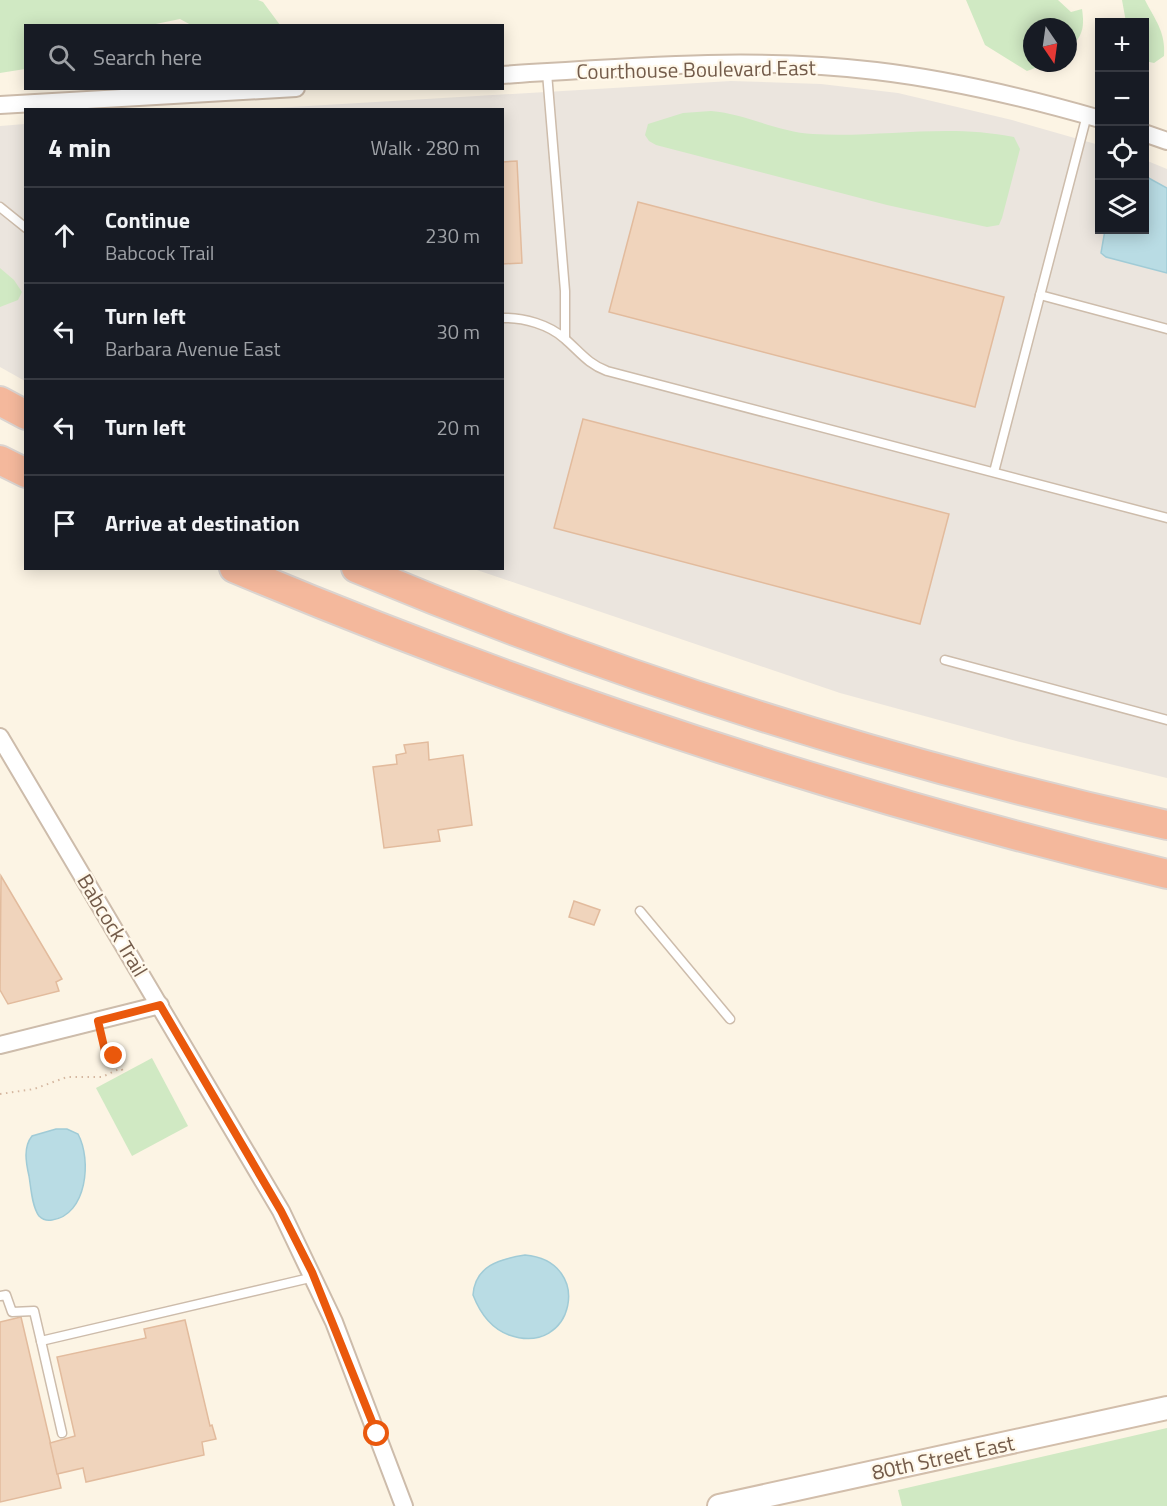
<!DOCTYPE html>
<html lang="en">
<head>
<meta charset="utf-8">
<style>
	:root { --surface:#171b24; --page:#242831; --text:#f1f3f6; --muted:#9ea1a6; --line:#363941 }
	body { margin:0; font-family:"Titillium Web",sans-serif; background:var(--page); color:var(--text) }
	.controls { position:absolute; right:18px; top:18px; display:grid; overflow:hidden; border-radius:0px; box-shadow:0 3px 15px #0003 }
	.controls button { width:54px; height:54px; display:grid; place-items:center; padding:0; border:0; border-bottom:2px solid var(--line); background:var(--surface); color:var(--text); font:30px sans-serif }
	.compass { position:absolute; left:1023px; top:18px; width:54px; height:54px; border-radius:50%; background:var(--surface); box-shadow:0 3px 15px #0003; rotate:167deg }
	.stop { position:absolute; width:18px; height:18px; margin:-14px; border:4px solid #ea580c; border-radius:50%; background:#fff }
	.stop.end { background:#ea580c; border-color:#fff; box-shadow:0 2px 6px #0008 }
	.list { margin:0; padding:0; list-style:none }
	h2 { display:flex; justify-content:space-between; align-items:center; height:78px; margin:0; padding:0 24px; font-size:26px }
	h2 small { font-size:20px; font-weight:400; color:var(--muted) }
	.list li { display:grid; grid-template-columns:39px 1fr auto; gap:18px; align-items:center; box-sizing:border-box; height:96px; padding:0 24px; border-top:2px solid var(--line) }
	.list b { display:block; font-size:22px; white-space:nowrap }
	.list p { margin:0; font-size:20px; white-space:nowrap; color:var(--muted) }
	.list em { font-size:20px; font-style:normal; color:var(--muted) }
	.icon { flex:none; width:33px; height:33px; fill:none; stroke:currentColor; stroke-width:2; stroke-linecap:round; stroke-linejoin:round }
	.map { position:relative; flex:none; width:1167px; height:1506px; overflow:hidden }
	.search { position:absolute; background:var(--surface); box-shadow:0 3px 15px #0003; left:24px; top:24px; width:480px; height:66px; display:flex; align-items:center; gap:15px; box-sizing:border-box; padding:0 21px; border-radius:0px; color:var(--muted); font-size:22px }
	.panel { position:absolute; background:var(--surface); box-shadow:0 3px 15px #0003; left:24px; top:108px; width:480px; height:462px; border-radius:0px }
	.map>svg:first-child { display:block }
</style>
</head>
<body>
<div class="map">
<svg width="1167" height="1506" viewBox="0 0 1167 1506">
	<rect width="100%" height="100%" fill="#fcf4e4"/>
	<g fill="#ebe5de">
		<polygon points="731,81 821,84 898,93 1012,120 1099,145 1100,230 1144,230 1145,160 1167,169 1167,778 1020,742 840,693 474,569 502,568 502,110 241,110"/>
		<polygon points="25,124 25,381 0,367 0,126"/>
	</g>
	<g fill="#d0e9c3">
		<polygon points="0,0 258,0 263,2 280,25 191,25 180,19 146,26 26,26 25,69 0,73"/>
		<path d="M966 0H1058L1071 12 1082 9C1085 29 1082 37 1068 50V27H1032V63H1048L1027 71 985 45Z"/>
		<path d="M1122 0H1145C1155 20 1166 32 1164 56L1154 63 1145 61 1144 22H1126Z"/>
		<path d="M711 111C746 114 778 132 813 134 880 138 947 123 1014 137L1020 149 1002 218 999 225 987 227 887 205 656 145 649 141 645 135 648 124 683 113Z"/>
		<polygon points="0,268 14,280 22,292 18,300 0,307"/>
		<polygon points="152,1058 188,1126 132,1156 96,1088"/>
		<polygon points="1167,1428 1167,1506 902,1506 898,1490"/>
	</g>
	<g fill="#b9dce4" stroke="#a0cbd6" stroke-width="1.5">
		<polygon points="1145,176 1167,188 1167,273 1106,257 1101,253 1105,230 1144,230"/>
		<path d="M56 1129H67L78 1134C92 1160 87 1215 52 1220 47 1221 43 1220 39 1216 32 1207 31 1188 29 1176 26 1163 23 1147 32 1136Z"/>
		<path d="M525 1255C595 1261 574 1358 509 1335 490 1328 480 1313 473 1295 475 1266 499 1259 525 1255Z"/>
	</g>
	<g fill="#f0d4bc" stroke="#e2bb9d" stroke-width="1.5">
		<polygon points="517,161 522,263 502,264 502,162"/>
		<polygon points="638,202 1004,297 975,407 609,312"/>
		<polygon points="583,419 949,514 920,624 554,528"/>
		<polygon points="428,742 429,760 463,755 472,825 438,830 440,841 384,848 373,767 397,764 396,755 406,753 404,745"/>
		<polygon points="1,876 62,979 56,982 59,991 8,1004 0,990"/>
		<polygon points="574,901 600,910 594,925 569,917"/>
		<polygon points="21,1317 61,1488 0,1502 0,1322"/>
		<polygon points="185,1320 210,1426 212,1425 216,1439 202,1442 204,1455 86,1482 83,1468 57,1474 50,1443 75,1436 57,1357 146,1338 144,1329"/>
	</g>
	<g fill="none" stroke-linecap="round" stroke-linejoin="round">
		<g stroke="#cdbcab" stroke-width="11">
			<g id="lane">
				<polyline points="547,73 565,291 565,338"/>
				<polyline points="0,207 26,228"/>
				<polyline points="1040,295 1167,329"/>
				<path d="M502 318C523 317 550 325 565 339 580 352 588 364 607 371L1167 518"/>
				<polyline points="994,472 1087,115"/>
				<polyline points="945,660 1167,720"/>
				<polyline points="640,911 730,1019"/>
				<polyline points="0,1296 6,1295 12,1312 34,1311 41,1341 314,1277"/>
				<polyline points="41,1341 62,1433"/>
			</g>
		</g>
		<g stroke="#cdbcab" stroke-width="20">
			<g id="street">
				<path d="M502 75C626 67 753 56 876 71 952 80 1027 98 1100 119"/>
				<polyline points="0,105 296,88"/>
				<polyline points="1144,133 1167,141"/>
				<polyline points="0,737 281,1211 334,1322 404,1506"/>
				<polyline points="0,1045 160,1005"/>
			</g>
		</g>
		<g stroke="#d2beab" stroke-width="26">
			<polyline id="secondary" points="719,1506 1167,1408"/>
		</g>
		<g stroke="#dbd4d0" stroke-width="32">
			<g id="highway">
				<polyline points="0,401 26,415"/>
				<polyline points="0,460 26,473"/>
				<path d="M234 568C540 697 844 796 1167 874"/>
				<path d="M356 568C617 677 891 764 1167 825"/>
			</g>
		</g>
		<g stroke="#d5b7a0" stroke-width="2" stroke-dasharray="1.5 4.5" stroke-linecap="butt">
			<polyline points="101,1035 105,1051 114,1056 124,1073"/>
			<polyline points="0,1094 34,1089 67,1077 102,1077 121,1068"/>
		</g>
		<use href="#lane" stroke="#fff" stroke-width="8"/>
		<use href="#street" stroke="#fff" stroke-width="16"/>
		<use href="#secondary" stroke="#fff" stroke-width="22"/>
		<use href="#highway" stroke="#f4b89c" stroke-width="28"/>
	</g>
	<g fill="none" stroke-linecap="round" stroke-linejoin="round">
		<polyline stroke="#ea580c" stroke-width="8" points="114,1056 105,1051 98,1021 160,1005 281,1211 312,1272 377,1434"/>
	</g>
	<g text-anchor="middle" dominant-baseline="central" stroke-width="4.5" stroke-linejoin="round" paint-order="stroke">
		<g font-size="21" fill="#735b4a" stroke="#fff8ea">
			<text transform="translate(696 69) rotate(-1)">Courthouse Boulevard East</text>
			<text transform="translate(113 925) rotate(59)">Babcock Trail</text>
			<text transform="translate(943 1457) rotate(-12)">80th Street East</text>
		</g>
	</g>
</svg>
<div class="controls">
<button>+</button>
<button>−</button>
<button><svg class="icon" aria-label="locate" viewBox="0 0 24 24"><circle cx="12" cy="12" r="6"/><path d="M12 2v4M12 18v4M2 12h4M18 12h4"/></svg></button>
<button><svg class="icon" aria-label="layers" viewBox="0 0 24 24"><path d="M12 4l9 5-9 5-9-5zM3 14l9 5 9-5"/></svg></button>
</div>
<svg class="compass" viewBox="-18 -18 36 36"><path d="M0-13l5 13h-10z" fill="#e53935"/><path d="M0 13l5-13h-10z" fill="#9ea1a6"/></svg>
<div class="stop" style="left:377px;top:1434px"></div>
<div class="stop end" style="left:114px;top:1056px"></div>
<div class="search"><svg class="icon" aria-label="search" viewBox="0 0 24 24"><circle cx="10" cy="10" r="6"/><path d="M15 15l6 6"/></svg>Search here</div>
<section class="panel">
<h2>4 min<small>Walk · 280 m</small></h2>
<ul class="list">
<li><svg class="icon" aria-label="ahead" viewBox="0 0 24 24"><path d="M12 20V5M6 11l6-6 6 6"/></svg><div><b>Continue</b><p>Babcock Trail</p></div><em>230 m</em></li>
<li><svg class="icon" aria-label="left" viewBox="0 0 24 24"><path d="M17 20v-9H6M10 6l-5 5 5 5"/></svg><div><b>Turn left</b><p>Barbara Avenue East</p></div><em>30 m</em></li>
<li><svg class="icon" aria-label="left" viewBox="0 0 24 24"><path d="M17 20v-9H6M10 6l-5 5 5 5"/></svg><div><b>Turn left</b></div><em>20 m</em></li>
<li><svg class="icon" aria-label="arrive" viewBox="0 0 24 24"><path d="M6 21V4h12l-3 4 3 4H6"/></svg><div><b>Arrive at destination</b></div></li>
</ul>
</section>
</div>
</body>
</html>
